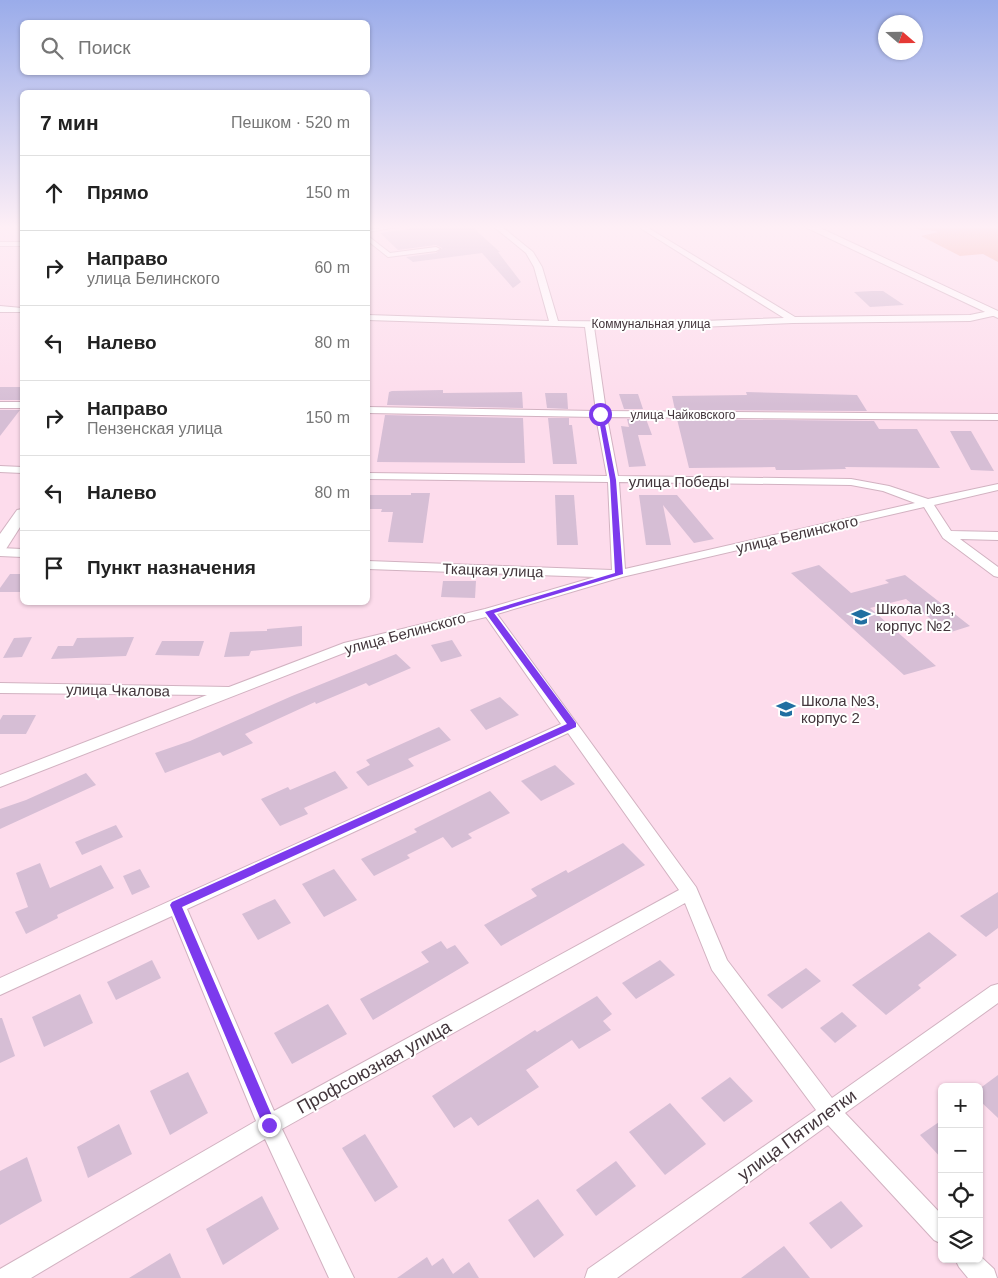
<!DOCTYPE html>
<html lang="ru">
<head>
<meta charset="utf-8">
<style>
	:root { --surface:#fff; --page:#f2f2f2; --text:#222; --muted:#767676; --line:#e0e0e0 }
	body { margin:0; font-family:Helvetica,sans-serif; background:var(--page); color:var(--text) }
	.controls { position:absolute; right:15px; bottom:15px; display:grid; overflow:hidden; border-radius:8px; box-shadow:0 1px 4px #0004 }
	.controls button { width:45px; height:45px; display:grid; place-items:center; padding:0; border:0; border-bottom:1px solid var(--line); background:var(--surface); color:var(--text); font:25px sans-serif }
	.compass { position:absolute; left:878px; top:15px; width:45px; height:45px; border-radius:50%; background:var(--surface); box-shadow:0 1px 4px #0004; rotate:110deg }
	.stop { position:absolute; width:15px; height:15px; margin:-11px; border:4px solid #7c3aed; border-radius:50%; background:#fff }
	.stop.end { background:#7c3aed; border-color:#fff; box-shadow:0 1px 5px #0008 }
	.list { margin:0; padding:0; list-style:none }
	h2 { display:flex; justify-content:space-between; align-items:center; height:65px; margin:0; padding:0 20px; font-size:21px }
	h2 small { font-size:16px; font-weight:400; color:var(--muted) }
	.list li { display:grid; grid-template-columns:32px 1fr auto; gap:15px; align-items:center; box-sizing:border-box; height:75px; padding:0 20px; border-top:1px solid var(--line) }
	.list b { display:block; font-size:19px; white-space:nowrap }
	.list p { margin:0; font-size:16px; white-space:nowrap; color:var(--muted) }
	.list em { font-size:16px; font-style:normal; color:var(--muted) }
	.icon { flex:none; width:28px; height:28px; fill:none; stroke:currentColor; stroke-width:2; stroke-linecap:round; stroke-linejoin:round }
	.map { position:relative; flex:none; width:998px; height:1278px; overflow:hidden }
	.search { position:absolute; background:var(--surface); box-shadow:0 1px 4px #0004; left:20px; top:20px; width:350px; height:55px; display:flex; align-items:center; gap:12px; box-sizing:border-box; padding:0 18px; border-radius:8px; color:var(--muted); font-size:19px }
	.panel { position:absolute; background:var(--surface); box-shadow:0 1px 4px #0004; left:20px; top:90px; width:350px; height:515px; border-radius:8px }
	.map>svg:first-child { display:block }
</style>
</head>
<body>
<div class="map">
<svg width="998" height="1278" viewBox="0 0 998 1278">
	<rect width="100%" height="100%" fill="#fddcec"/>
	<path fill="#f6a99b" d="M911 226H998V262L983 254 960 256 921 236 938 232C928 229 920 231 911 226Z"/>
	<g fill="#d6bed5">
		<polygon points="430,226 471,226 500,252 498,252 521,282 513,288 482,253 413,262 406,257 436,253 442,248 436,245 398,250 380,233"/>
		<polygon points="872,291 883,291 904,305 870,307 854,292"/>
		<rect x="0" y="387" width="22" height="13"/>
		<polygon points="443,390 443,393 522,392 523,408 387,405 389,392 392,391"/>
		<polygon points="746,392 857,395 867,411 675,410 672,396 747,395"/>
		<polygon points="545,393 567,393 568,409 547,408"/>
		<polygon points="619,394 638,394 643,409 624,409"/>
		<polygon points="0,410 20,410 0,436"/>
		<polygon points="385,415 523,418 525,463 377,462"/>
		<polygon points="548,418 569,418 569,425 572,425 577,464 553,464"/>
		<polygon points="627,419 646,419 652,435 638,435 646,466 629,467 621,426 629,427"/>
		<polygon points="677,419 874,421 879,429 917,429 940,468 845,467 846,469 798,470 776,470 775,467 689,468"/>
		<polygon points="950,431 971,431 994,471 971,470"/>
		<polygon points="411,493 430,493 423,543 388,542 393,512 381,512 382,509 368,509 368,495 411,495"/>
		<polygon points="555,495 574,495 578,545 557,545"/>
		<polygon points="639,495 677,495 714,539 694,543 663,505 671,545 646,545"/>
		<polygon points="819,565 851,593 889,583 885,580 905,575 970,626 948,633 906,599 870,608 936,666 904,675 791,573"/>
		<polygon points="10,574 22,574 22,592 0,592 0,588"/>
		<polygon points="443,581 476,581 475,598 441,597"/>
		<polygon points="302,626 302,646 251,651 249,656 224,657 230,632 267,631 267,629"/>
		<polygon points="32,637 22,657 3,658 14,638"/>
		<polygon points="134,637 126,656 51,659 58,646 73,646 77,638"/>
		<polygon points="452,640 462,656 441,662 431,645"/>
		<polygon points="162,641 204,641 199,656 155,655"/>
		<polygon points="396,654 411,668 369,686 366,683 316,704 315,702 245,734 253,743 223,756 220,752 165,773 155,753 190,741 292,696"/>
		<polygon points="500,697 519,715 486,730 470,710"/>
		<polygon points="3,715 36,715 26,734 0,734 0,720"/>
		<polygon points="439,727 451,740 408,759 414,766 368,786 356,772 370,765 366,760"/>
		<polygon points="555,765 575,784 541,801 521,781"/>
		<polygon points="335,771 348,788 304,808 308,814 280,826 261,799 288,787 290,790"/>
		<polygon points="86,773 96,785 0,829 0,809 26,800"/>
		<polygon points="490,791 510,813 468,834 472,838 452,848 443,837 407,855 410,858 374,876 361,859 417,832 414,829"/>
		<polygon points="116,825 123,837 82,855 75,842"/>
		<polygon points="623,843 645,865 501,946 484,925 537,896 531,889 566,870 568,873"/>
		<polygon points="40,863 50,888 101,865 114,888 57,915 58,918 26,934 15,912 28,907 16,873"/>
		<polygon points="140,869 150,887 132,895 123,876"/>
		<polygon points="334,869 357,900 324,917 302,884"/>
		<polygon points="998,892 998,928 986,937 960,916"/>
		<polygon points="275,899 291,923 258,940 242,914"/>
		<polygon points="929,932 957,955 918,985 921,988 886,1015 852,985"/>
		<polygon points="441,941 447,949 455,945 469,963 373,1020 360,999 429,962 421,952"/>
		<polygon points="152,960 161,978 116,1000 107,982"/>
		<polygon points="660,960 675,975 636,999 622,983"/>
		<polygon points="806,968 821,981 782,1009 767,995"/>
		<polygon points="80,994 93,1023 44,1047 32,1017"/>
		<polygon points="597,996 612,1014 603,1021 611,1030 579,1049 572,1040 526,1070 539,1087 478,1126 471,1117 454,1128 432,1096 535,1030 537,1032"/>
		<polygon points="328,1004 347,1034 292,1064 274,1033"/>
		<polygon points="842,1012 857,1026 835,1043 820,1028"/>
		<polygon points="0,1018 2,1018 15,1056 0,1063"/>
		<polygon points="188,1072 208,1113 170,1135 150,1091"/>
		<polygon points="998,1075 998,1118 979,1100 979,1089"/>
		<polygon points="730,1077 753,1101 724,1122 701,1098"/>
		<polygon points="670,1103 706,1144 665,1175 629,1132"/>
		<polygon points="942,1120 942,1159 920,1135"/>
		<polygon points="119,1124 132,1154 88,1178 77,1147"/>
		<polygon points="365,1134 398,1187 375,1202 342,1148"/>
		<polygon points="27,1157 42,1201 0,1225 0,1171"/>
		<polygon points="616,1161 636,1186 596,1216 576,1190"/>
		<polygon points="262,1196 279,1229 223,1265 206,1229"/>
		<polygon points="538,1199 564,1235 534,1258 508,1220"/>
		<polygon points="841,1201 863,1226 831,1249 809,1223"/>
		<polygon points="784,1246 810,1278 741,1278"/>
		<polygon points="170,1253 181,1278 129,1278"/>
		<polygon points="427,1257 432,1266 443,1258 453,1274 469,1262 479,1278 397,1278"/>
	</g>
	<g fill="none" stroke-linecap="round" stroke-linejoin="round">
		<g stroke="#d2b2c1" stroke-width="2">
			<polygon id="service" points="393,226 403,226 368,232 368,230"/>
		</g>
		<g stroke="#d2b2c1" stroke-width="2">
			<g id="minor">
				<path d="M493 226H501L533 252 542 267 558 321 676 322 784 318 637 226H645L795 317 970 315 994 310 998 313 997 315 970 321 793 323 676 328 594 327 606 411 998 414V420L607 417 618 476 851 479 889 486 928 499 998 484V490L934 505 951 531 998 532V540L960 539 998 567V577L994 576 943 538 924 507 622 577 497 614 696 887 727 960 832 1098 991 986 998 984V1003L845 1113 942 1215V1244L934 1240 828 1125 617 1278H585L588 1269 816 1110 712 970 685 903 282 1129 354 1278H329L265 1139 31 1278H0V1269L256 1121 172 916 0 995V978L561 724 486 617 354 649 0 787V775L207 695 0 693V683L229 687 344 643 485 609 595 577 368 569V561L612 570 608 482 368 479V473L607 476 596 417 368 413V407L596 411 585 327 368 320V315L549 321 534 267 526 253ZM619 482 851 485 883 491 915 503 625 569ZM568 733 679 890 274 1111 187 909Z"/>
				<polygon points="368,236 390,253 436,247 440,249 436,251 388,257 368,241"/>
				<rect x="0" y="242" width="22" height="4"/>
				<polygon points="0,306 22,308 22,312 0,312"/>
				<rect x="0" y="402" width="22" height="6"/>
				<polygon points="0,466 22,467 22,473 0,472"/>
				<polygon points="0,548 22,549 22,557 0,556"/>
				<polygon points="979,1255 994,1269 997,1278 968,1278 959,1267 955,1259 979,1259"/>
			</g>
		</g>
		<g stroke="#d2b2c1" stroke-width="2">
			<polygon id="tertiary" points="22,509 22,524 6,549 0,551 0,534 17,510"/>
		</g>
		<g stroke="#d2b2c1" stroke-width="2">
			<polygon id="secondary" points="803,226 816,226 998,311 998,318"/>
		</g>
		<use href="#service" fill="#fff" fill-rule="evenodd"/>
		<use href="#minor" fill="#fff" fill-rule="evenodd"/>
		<use href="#tertiary" fill="#fff" fill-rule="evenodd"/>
		<use href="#secondary" fill="#fff" fill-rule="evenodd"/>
	</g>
	<linearGradient id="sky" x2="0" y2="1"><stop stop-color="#9aacea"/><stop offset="0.56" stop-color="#feeff6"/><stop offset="1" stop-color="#feeff6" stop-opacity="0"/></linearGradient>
	<rect width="998" height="405" fill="url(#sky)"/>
	<polygon fill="#7c3aed" points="600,413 603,414 616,480 623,574 494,613 576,723 576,727 182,907 276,1125 274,1130 269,1131 265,1130 170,905 172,902 567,724 485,612 615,573 610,480 598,414"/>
	<defs>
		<g id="school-bare" transform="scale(1.5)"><path d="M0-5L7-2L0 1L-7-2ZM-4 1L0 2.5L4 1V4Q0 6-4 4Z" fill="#206fa1" stroke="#fff" stroke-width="2.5" paint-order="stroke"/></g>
	</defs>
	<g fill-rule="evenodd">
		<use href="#school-bare" x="861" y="617"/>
		<use href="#school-bare" x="786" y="709"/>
	</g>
	<g text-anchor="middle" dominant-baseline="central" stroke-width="4" stroke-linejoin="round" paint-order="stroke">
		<g font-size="12" fill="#43363c" stroke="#fff">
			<text x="651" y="324">Коммунальная улица</text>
			<text x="683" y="415">улица Чайковского</text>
		</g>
		<g font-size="15" fill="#43363c" stroke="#fff">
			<text x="679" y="481">улица Победы</text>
			<text transform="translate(797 534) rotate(-13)">улица Белинского</text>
			<text transform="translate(493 570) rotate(2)">Ткацкая улица</text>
			<text transform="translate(405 633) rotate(-15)">улица Белинского</text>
			<text transform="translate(118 690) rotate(1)">улица Чкалова</text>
		</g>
		<g font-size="15" fill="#43363c" stroke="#fff" text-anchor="start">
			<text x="876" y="608">Школа №3,<tspan x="876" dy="17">корпус №2</tspan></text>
			<text x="801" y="700">Школа №3,<tspan x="801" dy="17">корпус 2</tspan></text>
		</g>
		<g font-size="18" fill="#43363c" stroke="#fff">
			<text transform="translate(374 1067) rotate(-29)">Профсоюзная улица</text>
			<text transform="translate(797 1135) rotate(-36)">улица Пятилетки</text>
		</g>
	</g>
</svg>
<div class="controls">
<button>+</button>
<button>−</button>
<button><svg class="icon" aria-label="locate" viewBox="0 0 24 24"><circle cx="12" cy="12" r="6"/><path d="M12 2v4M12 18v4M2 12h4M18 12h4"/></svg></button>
<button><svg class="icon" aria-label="layers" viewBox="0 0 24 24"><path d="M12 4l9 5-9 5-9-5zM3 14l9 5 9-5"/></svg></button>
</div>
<svg class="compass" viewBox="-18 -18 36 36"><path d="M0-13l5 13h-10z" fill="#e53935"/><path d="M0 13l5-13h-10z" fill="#767676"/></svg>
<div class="stop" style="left:600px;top:414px"></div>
<div class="stop end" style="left:269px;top:1125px"></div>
<div class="search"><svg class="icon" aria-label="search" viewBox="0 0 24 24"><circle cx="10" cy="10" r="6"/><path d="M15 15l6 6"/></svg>Поиск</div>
<section class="panel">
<h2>7 мин<small>Пешком · 520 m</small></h2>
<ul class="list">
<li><svg class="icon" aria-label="ahead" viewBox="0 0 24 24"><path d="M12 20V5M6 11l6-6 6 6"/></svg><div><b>Прямо</b></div><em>150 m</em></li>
<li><svg class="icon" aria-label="right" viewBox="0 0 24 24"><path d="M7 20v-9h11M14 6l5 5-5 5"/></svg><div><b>Направо</b><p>улица Белинского</p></div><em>60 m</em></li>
<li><svg class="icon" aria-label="left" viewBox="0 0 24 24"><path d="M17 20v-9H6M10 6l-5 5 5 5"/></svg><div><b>Налево</b></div><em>80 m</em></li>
<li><svg class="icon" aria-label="right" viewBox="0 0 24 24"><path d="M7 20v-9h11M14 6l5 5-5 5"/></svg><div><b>Направо</b><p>Пензенская улица</p></div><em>150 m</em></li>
<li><svg class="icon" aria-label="left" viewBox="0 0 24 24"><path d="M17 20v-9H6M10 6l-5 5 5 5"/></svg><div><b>Налево</b></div><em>80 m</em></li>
<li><svg class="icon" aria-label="arrive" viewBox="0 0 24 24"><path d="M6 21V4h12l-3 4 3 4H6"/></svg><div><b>Пункт назначения</b></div></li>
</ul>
</section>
</div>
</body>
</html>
